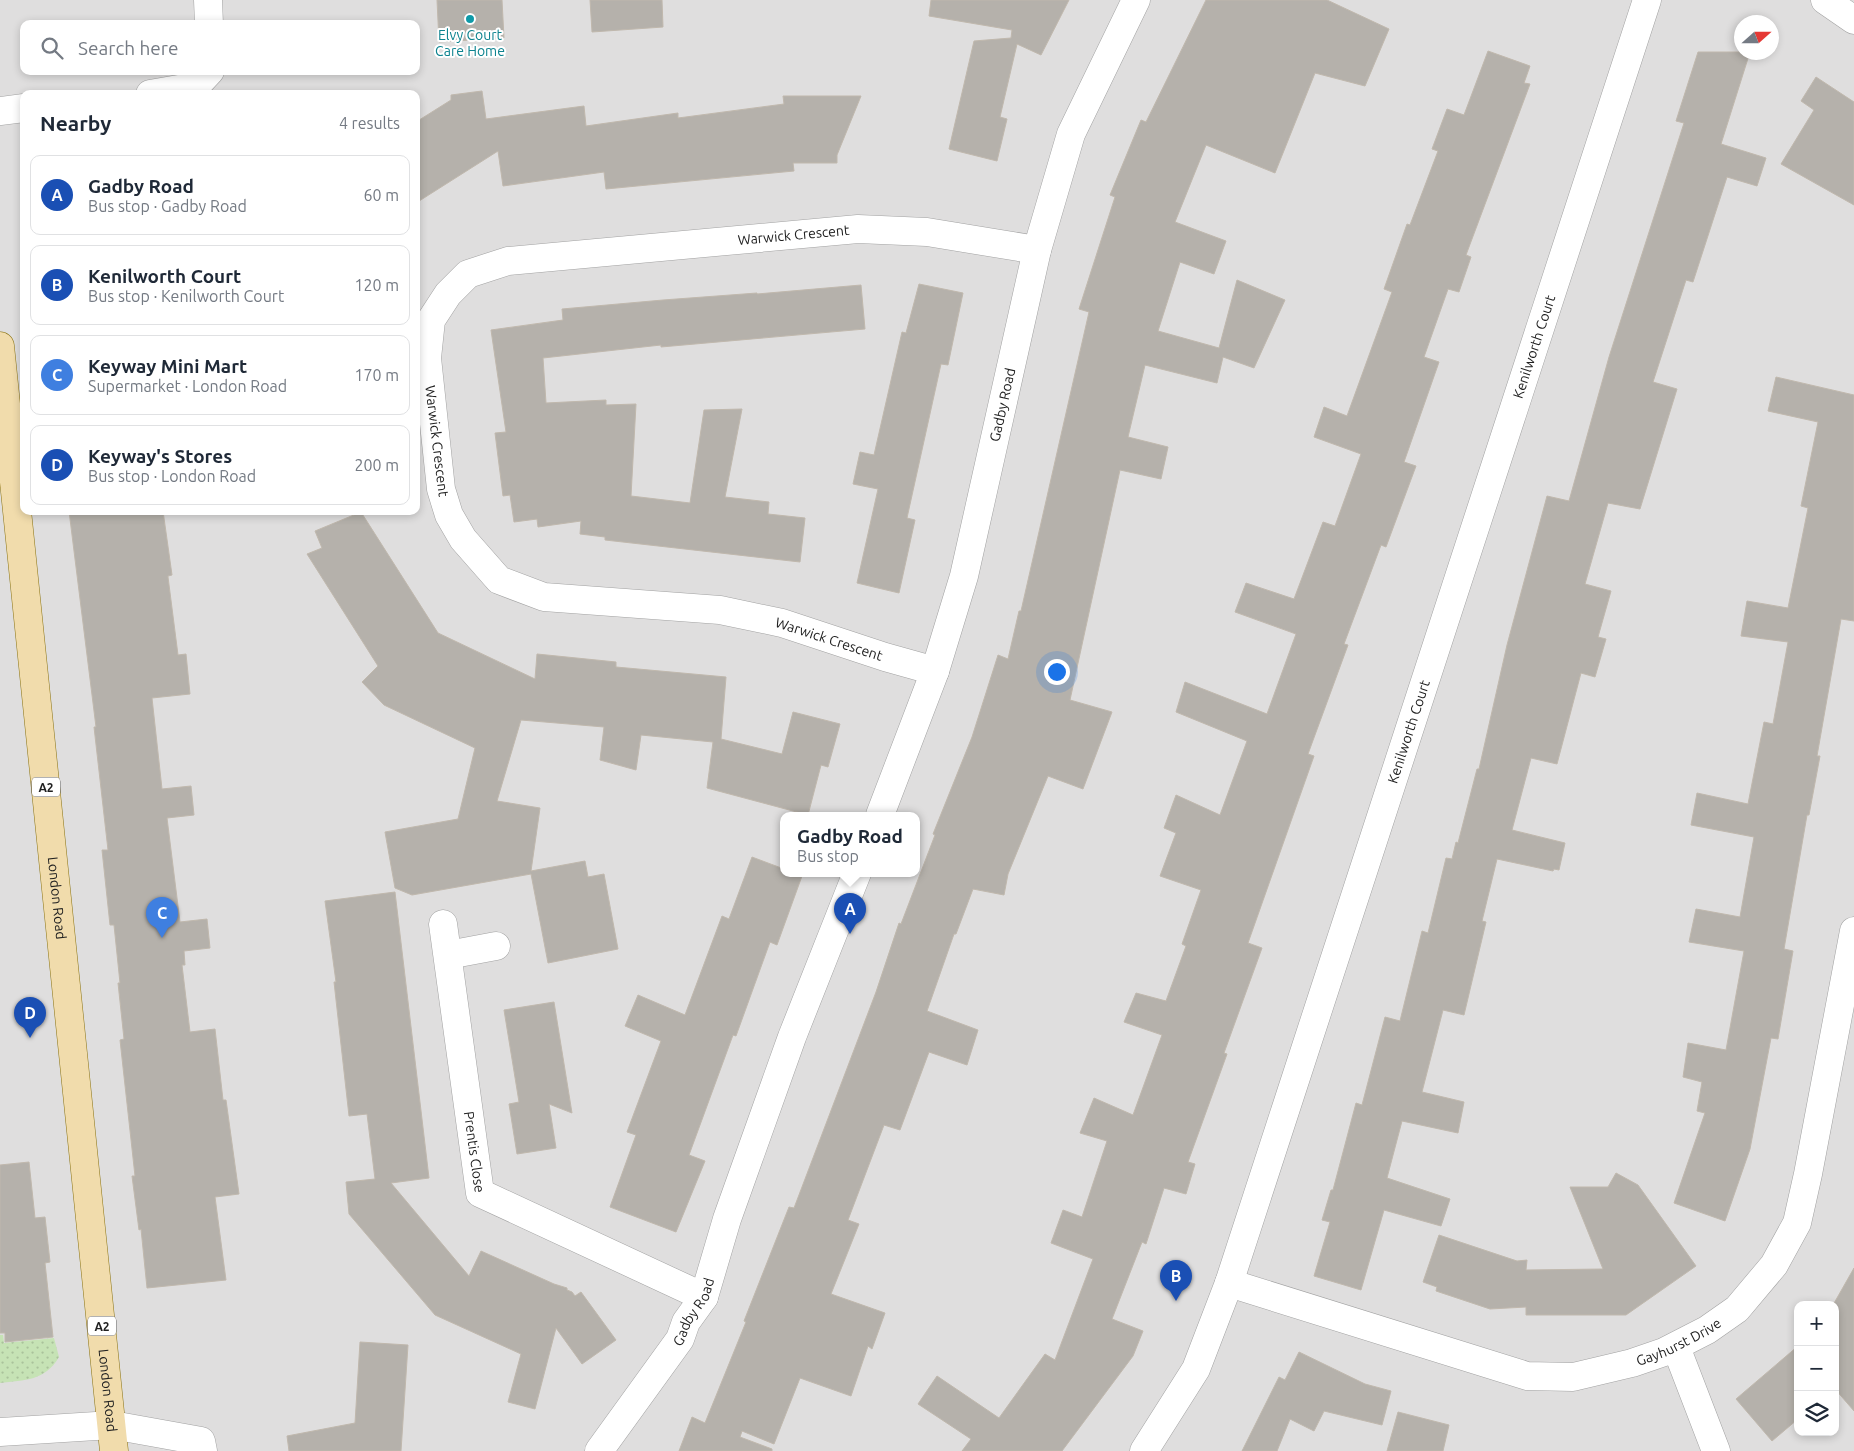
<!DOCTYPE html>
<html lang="en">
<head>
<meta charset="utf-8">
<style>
	:root { --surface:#fff; --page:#f2f2f3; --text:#1f2937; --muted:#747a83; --line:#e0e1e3; --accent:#d93025 }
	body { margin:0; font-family:Ubuntu,sans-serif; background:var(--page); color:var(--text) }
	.controls { position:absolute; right:15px; bottom:15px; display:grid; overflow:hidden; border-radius:10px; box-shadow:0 2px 8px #0003 }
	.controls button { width:45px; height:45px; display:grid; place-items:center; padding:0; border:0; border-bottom:1px solid var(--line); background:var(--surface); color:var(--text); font:25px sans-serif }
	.compass { position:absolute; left:1734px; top:15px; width:45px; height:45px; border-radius:50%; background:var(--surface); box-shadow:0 2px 8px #0003; rotate:69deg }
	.you { position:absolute; left:1056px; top:671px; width:18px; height:18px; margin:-12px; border:4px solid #fff; border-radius:50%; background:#1a73e8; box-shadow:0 0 0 8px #1a73e833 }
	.badge { display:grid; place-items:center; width:32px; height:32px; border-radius:50%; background:var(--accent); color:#fff; font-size:16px; font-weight:700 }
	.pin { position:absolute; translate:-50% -41px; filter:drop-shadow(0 1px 2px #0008) }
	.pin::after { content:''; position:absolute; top:26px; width:18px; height:15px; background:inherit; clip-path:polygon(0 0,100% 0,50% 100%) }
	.popup { position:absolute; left:780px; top:812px; width:140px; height:65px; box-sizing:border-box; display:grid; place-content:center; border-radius:10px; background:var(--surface); filter:drop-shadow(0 1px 4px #0005); font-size:16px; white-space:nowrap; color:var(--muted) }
	.popup b { font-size:19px; color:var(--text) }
	.popup::after { content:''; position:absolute; left:50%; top:100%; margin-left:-10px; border:10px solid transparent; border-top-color:var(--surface) }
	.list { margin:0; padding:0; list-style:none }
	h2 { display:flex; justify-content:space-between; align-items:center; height:65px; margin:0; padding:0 20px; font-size:21px }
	h2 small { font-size:16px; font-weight:400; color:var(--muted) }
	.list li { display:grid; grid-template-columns:32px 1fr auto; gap:15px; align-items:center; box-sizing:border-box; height:80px; margin:0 10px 10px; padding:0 10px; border:1px solid var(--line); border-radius:10px }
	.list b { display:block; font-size:19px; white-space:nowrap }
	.list p { margin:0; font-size:16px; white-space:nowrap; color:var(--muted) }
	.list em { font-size:16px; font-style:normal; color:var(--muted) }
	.icon { flex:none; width:28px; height:28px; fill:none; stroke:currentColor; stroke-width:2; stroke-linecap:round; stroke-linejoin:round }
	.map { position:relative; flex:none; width:1854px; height:1451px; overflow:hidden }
	.search { position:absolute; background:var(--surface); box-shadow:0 2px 8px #0003; left:20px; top:20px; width:400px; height:55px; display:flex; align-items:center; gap:12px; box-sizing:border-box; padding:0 18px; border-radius:10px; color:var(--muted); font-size:19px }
	.panel { position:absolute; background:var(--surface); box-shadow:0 2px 8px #0003; left:20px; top:90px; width:400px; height:425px; border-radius:10px }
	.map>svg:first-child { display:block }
</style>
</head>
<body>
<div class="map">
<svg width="1854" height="1451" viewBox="0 0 1854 1451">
	<defs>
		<pattern id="grass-dots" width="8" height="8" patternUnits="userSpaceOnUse" patternTransform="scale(1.25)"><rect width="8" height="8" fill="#c6e3b5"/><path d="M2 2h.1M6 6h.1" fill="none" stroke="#aac29b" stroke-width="1.8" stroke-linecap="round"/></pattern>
	</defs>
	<rect width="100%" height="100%" fill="#f0eee9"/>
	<path fill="#dfdede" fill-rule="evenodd" d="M0 0H1854V1451H0ZM1742 22H1772V52H1742ZM24 24H416V71H24ZM24 94H416V511H24ZM784 815H916V873H784ZM1798 1305H1835V1432H1798Z"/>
	<path fill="url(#grass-dots)" d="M0 1335H3L4 1343 54 1338 59 1357C45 1381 25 1380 0 1383Z"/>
	<g fill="#b5b1ab" stroke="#c0b8ad">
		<polygon points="437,0 502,0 504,38 439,42"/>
		<polygon points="590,0 662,0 663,27 592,32"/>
		<polygon points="931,0 1069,0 1041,55 1017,44 1000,117 1007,119 997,161 949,149 974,41 1011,38 1012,30 929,16"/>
		<polygon points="1206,0 1327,0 1389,29 1365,86 1315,73 1275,173 1206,145 1175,222 1226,241 1214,274 1180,262 1158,331 1219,348 1237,280 1285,300 1254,368 1223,357 1217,383 1145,365 1128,437 1168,447 1161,479 1120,470 1070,700 1112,712 1083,789 1048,776 1008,874 1004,895 973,889 956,934 954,934 927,1011 978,1030 967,1065 929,1052 900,1130 884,1125 848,1220 859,1224 831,1294 885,1313 872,1349 868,1346 851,1396 800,1378 774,1444 742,1431 740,1437 772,1449 772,1451 679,1451 692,1417 705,1423 746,1322 744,1321 789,1207 794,1208 876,992 899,923 901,924 935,835 933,834 972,737 998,655 1008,659 1019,611 1021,611 1089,312 1079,309 1115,197 1110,195 1141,120 1146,122"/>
		<polygon points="1488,51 1530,66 1524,83 1530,84 1466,255 1471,257 1459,292 1448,289 1424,357 1439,362 1404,462 1416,466 1386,547 1381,545 1344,644 1348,645 1308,754 1314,756 1248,943 1262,948 1224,1053 1227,1054 1188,1162 1195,1164 1186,1194 1164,1188 1146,1244 1142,1242 1112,1319 1143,1331 1133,1356 1062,1451 962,1451 971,1439 918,1404 937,1376 999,1418 1045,1354 1055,1360 1093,1259 1051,1243 1063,1210 1082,1217 1107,1141 1080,1133 1094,1098 1133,1115 1162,1035 1124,1022 1136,993 1166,1001 1186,946 1182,944 1201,890 1160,876 1176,833 1164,828 1176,795 1220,815 1247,741 1176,712 1185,682 1267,714 1296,634 1235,612 1246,583 1294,599 1323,522 1335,526 1361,454 1314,437 1324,407 1347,416 1392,292 1384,289 1407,224 1410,225 1438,151 1432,149 1447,109 1464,115"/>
		<polygon points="1698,52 1750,52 1721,144 1766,158 1757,186 1727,177 1693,282 1686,280 1653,382 1677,389 1640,509 1608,503 1585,584 1611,591 1598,637 1606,639 1595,677 1581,673 1557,764 1531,758 1512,830 1565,843 1559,870 1554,869 1553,871 1497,859 1482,921 1486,922 1464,1015 1443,1010 1422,1092 1464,1102 1458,1133 1402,1121 1387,1178 1450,1199 1441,1226 1384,1210 1361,1290 1314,1276 1330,1222 1322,1220 1331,1190 1333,1190 1356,1103 1362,1105 1385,1017 1400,1021 1422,931 1428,933 1446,858 1452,859 1456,842 1458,843 1477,769 1479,769 1507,645 1547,496 1569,501 1609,357 1684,123 1676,121"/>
		<polygon points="1816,77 1854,102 1854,205 1781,164 1814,110 1801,101"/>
		<polygon points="482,91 486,119 584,106 586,126 678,113 678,118 784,104 783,96 861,96 837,155 837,163 793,163 794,171 606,189 604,172 503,186 498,151 416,203 416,122 451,100 451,95"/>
		<polygon points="919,284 963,293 948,365 941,364 907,518 915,520 899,593 857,583 878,489 853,484 860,452 874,455 902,332 906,333"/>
		<polygon points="861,285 865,329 661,347 661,345 543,358 546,403 606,400 606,405 636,404 631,496 690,503 704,410 742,409 725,497 769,502 768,514 805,518 800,562 605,540 605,537 580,534 581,521 538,527 537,519 514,522 510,495 503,496 495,433 506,432 491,330 563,320 562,309 663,300 757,293 757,294"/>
		<polygon points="1776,377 1854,395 1854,621 1841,619 1817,756 1820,756 1809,815 1807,815 1784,949 1793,951 1778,1039 1771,1038 1750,1149 1725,1221 1674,1203 1705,1113 1697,1111 1702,1082 1683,1077 1688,1043 1726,1050 1744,951 1689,942 1696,909 1740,917 1754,837 1691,825 1697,793 1748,804 1764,722 1773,724 1788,642 1741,636 1747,601 1788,608 1808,508 1801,506 1818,422 1768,411"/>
		<polygon points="69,511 163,511 172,575 168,576 168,577 178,655 186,654 190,694 152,698 162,789 191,786 194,815 167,818 180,922 207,919 210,948 184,951 185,965 182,965 190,1032 215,1029 223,1100 226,1100 239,1194 215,1197 226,1280 147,1288 141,1229 139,1230 132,1176 135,1176 120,1040 124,1039 118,983 120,983 114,925 110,925 102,850 108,850 94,727 96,727"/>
		<polygon points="361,512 438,633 535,679 537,654 616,662 616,667 726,677 721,739 782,754 793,712 840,724 828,767 821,765 808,815 707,788 713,742 641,735 636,770 600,760 604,727 521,720 497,801 540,808 531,871 585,861 588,877 604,874 618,949 548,963 531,874 412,895 395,888 385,832 458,819 475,748 384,705 362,682 378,666 307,554 322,548 315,531"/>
		<polygon points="752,857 784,869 784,873 795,873 802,876 777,945 770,942 736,1036 733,1035 689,1155 705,1161 676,1232 610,1207 636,1135 627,1132 661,1041 625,1026 638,995 685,1015 722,916 729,919"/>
		<polygon points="395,892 429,1178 391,1183 469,1276 481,1251 554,1284 567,1288 567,1290 572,1292 575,1296 581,1292 616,1340 582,1364 556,1328 535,1409 508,1402 521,1354 435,1315 349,1214 346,1182 375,1179 367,1114 349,1116 334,982 336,982 325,901"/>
		<polygon points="554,1002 572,1113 549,1104 556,1148 517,1154 509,1104 519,1102 504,1010"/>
		<polygon points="29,1162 35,1218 45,1217 50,1262 45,1263 53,1337 5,1342 5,1333 0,1333 0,1165"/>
		<polygon points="1616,1173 1638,1185 1696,1266 1626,1315 1526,1315 1526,1307 1490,1309 1436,1291 1437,1287 1423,1282 1439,1235 1517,1261 1527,1260 1526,1270 1603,1269 1570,1187 1608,1187"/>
		<polygon points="1854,1268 1854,1411 1835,1389 1835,1305 1833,1305"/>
		<polygon points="360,1342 408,1345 401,1451 289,1451 287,1436 355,1423"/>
		<polygon points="1798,1346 1798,1419 1772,1441 1736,1399"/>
		<polygon points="1299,1352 1365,1384 1391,1391 1382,1425 1324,1411 1314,1431 1290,1419 1277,1451 1242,1451 1279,1377 1285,1380"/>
		<polygon points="1398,1412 1449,1425 1443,1451 1387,1451"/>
	</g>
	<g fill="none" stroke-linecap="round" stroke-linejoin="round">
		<g stroke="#a2a2a2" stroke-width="29">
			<g id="minor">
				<polyline points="208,0 209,24"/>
				<polyline points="1825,0 1854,20"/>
				<polyline points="150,94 196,86 210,71"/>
				<polyline points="0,111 24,108"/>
				<path id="s1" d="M935 671 885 657 782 623 720 610 544 597 499 580 463 539 449 515 441 489 427 358 431 320 448 294 468 274 508 261 858 229 927 232 1037 250"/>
				<path id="s2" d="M880 815 935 671 964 576 1037 250 1071 134 1136 0"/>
				<path id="s3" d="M443 924 480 1193 704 1297"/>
				<polyline points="448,955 496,946"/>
				<path id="s4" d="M1229 1283 1527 1376 1573 1377 1632 1363 1664 1352 1707 1330 1737 1309 1774 1265 1797 1223 1808 1174 1854 931"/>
				<polyline points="1676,1347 1716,1451"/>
				<polyline points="0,1432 112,1425 201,1441 203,1451"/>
				<path id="s5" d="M599 1451 680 1339 686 1322 704 1297 727 1219 792 1037 857 873"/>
				<path id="s6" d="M1144 1451 1196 1369 1229 1283 1647 0"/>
			</g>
		</g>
		<g stroke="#8a7313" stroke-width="29">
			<g id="major">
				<path id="s7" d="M0 346 114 1451"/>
			</g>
		</g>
		<use href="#minor" stroke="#fff" stroke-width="28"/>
		<use href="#major" stroke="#f1dcac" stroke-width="28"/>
	</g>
	<circle fill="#0f9aa8" stroke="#fff" stroke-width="2" cx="470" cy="19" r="5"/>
	<g text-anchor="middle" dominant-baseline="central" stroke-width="4" stroke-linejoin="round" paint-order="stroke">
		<g fill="#fff" stroke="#646464" stroke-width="1">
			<rect x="32" y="777.5" width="28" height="19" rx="4"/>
			<rect x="88" y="1316.5" width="28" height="19" rx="4"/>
		</g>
		<g font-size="12" font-weight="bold" fill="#212121">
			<text x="46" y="787">A2</text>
			<text x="102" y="1326">A2</text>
		</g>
		<g font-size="14" fill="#0d838f" stroke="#fff">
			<text x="470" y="35">Elvy Court<tspan x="470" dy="16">Care Home</tspan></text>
		</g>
		<g font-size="14" fill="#212121" stroke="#fff">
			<text stroke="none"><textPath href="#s1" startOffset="1116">Warwick Crescent</textPath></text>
			<text stroke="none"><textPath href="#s6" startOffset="1174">Kenilworth Court</textPath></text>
			<text stroke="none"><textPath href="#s2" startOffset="429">Gadby Road</textPath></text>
			<text transform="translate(437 441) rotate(83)">Warwick Crescent</text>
			<text transform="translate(829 639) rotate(18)">Warwick Crescent</text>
			<text stroke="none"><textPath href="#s6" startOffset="769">Kenilworth Court</textPath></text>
			<text stroke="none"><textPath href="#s7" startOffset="555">London Road</textPath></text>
			<text stroke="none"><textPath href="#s3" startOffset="230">Prentis Close</textPath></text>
			<text stroke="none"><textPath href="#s5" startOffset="169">Gadby Road</textPath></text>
			<text stroke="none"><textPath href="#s4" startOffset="470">Gayhurst Drive</textPath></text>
			<text stroke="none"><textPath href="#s7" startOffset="1050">London Road</textPath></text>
		</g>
	</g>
</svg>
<div class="controls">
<button>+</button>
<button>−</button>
<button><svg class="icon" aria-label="layers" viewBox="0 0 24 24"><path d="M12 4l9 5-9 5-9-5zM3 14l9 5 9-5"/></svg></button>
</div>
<svg class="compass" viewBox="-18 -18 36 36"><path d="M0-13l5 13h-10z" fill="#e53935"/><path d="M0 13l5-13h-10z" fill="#747a83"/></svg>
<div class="you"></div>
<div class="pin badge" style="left:850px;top:934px;background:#1a4fb4">A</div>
<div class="popup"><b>Gadby Road</b>Bus stop</div>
<div class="pin badge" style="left:1176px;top:1301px;background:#1a4fb4">B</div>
<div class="pin badge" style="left:162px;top:938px;background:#3f7fe0">C</div>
<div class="pin badge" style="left:30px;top:1038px;background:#1a4fb4">D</div>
<div class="search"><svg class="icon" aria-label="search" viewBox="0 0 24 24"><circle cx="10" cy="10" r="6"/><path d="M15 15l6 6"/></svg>Search here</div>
<section class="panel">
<h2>Nearby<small>4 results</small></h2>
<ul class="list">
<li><span class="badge" style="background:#1a4fb4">A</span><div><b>Gadby Road</b><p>Bus stop · Gadby Road</p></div><em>60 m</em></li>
<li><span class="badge" style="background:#1a4fb4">B</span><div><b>Kenilworth Court</b><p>Bus stop · Kenilworth Court</p></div><em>120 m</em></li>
<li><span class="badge" style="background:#3f7fe0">C</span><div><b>Keyway Mini Mart</b><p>Supermarket · London Road</p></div><em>170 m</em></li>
<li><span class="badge" style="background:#1a4fb4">D</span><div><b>Keyway's Stores</b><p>Bus stop · London Road</p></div><em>200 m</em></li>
</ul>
</section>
</div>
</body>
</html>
